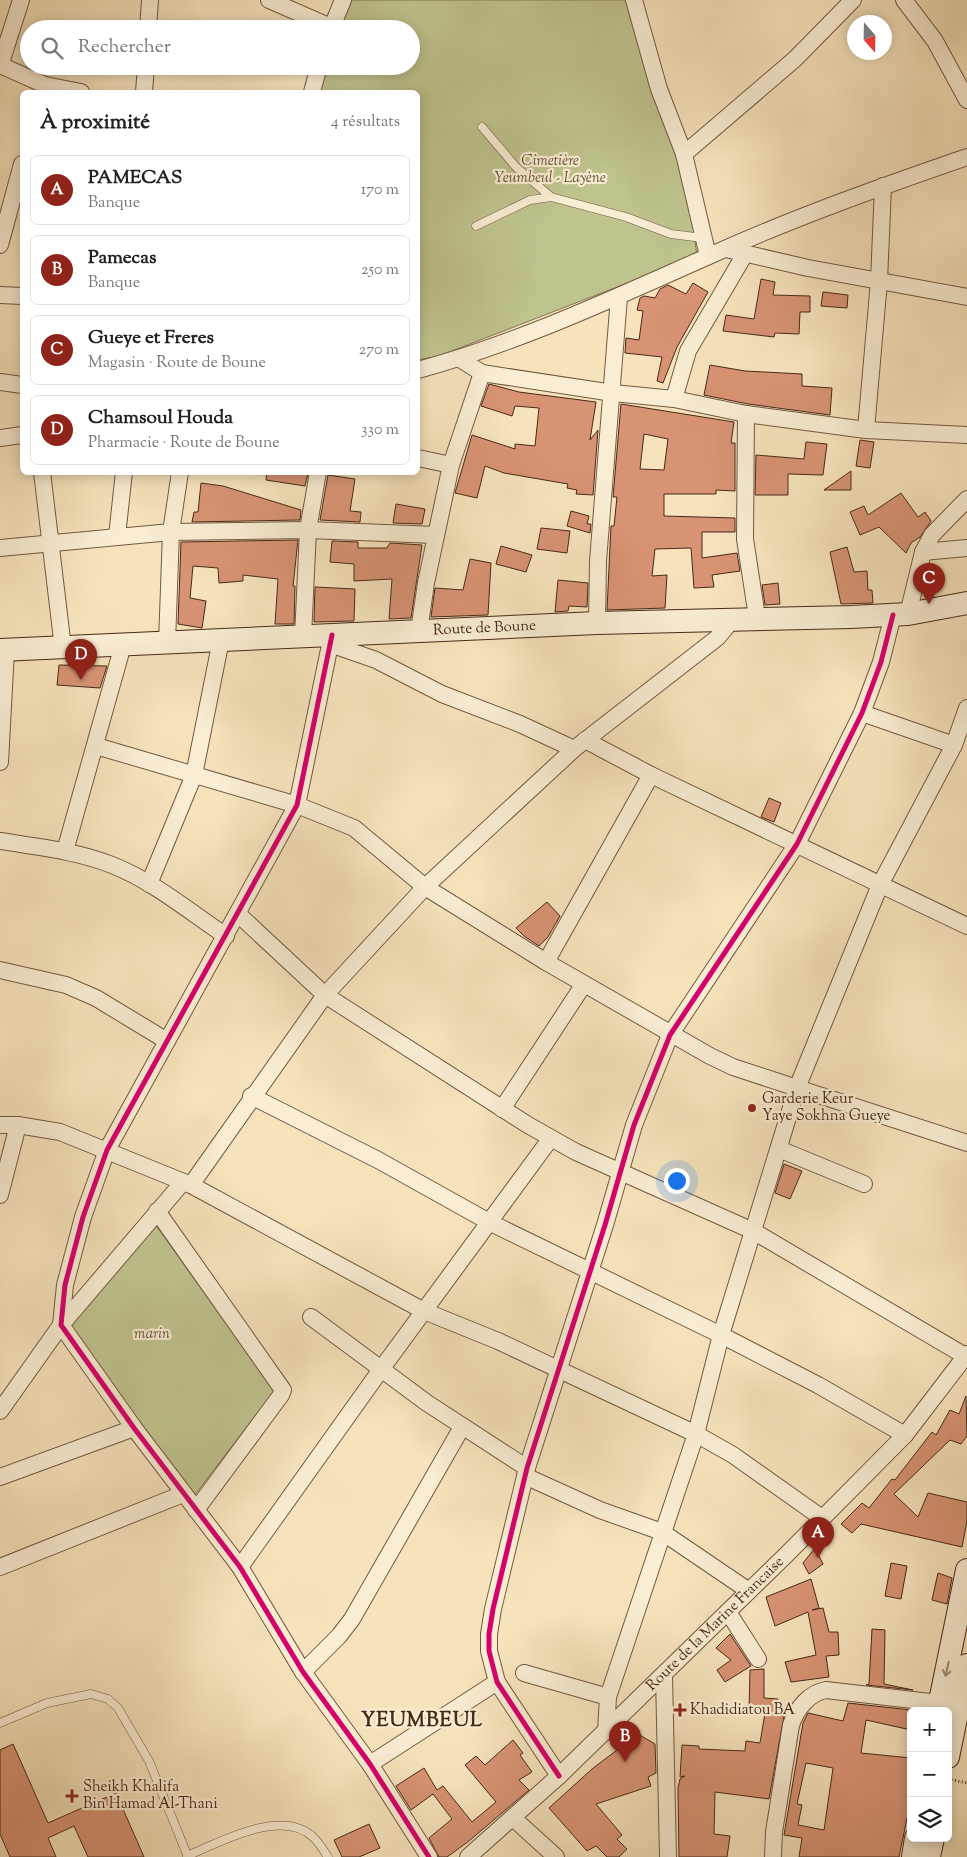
<!DOCTYPE html>
<html lang="fr">
<head>
<meta charset="utf-8">
<style>
	:root { --surface:#fff; --page:#f2f2f2; --text:#222; --muted:#767676; --line:#e0e0e0; --accent:#8f2418 }
	body { margin:0; font-family:"Sorts Mill Goudy",serif; background:var(--page); color:var(--text) }
	.controls { position:absolute; right:15px; bottom:15px; display:grid; overflow:hidden; border-radius:8px; box-shadow:0 2px 12px #0003 }
	.controls button { width:45px; height:45px; display:grid; place-items:center; padding:0; border:0; border-bottom:1px solid var(--line); background:var(--surface); color:var(--text); font:25px sans-serif }
	.compass { position:absolute; left:847px; top:15px; width:45px; height:45px; border-radius:50%; background:var(--surface); box-shadow:0 2px 12px #0003; rotate:160deg }
	.you { position:absolute; left:676px; top:1180px; width:18px; height:18px; margin:-12px; border:4px solid #fff; border-radius:50%; background:#1a73e8; box-shadow:0 0 0 8px #1a73e833 }
	.badge { display:grid; place-items:center; width:32px; height:32px; border-radius:50%; background:var(--accent); color:#fff; font-size:16px; font-weight:700 }
	.pin { position:absolute; translate:-50% -41px; filter:drop-shadow(0 1px 2px #0008) }
	.pin::after { content:''; position:absolute; top:26px; width:18px; height:15px; background:inherit; clip-path:polygon(0 0,100% 0,50% 100%) }
	.list { margin:0; padding:0; list-style:none }
	h2 { display:flex; justify-content:space-between; align-items:center; height:65px; margin:0; padding:0 20px; font-size:21px }
	h2 small { font-size:16px; font-weight:400; color:var(--muted) }
	.list li { display:grid; grid-template-columns:32px 1fr auto; gap:15px; align-items:center; box-sizing:border-box; height:70px; margin:0 10px 10px; padding:0 10px; border:1px solid var(--line); border-radius:8px }
	.list b { display:block; font-size:19px; white-space:nowrap }
	.list p { margin:0; font-size:16px; white-space:nowrap; color:var(--muted) }
	.list em { font-size:16px; font-style:normal; color:var(--muted) }
	.icon { flex:none; width:28px; height:28px; fill:none; stroke:currentColor; stroke-width:2; stroke-linecap:round; stroke-linejoin:round }
	.map { position:relative; flex:none; width:967px; height:1857px; overflow:hidden }
	.search { position:absolute; background:var(--surface); box-shadow:0 2px 12px #0003; left:20px; top:20px; width:400px; height:55px; display:flex; align-items:center; gap:12px; box-sizing:border-box; padding:0 18px; border-radius:28px; color:var(--muted); font-size:19px }
	.panel { position:absolute; background:var(--surface); box-shadow:0 2px 12px #0003; left:20px; top:90px; width:400px; height:385px; border-radius:8px }
	.map>svg:first-child { display:block }
</style>
</head>
<body>
<div class="map">
<svg width="967" height="1857" viewBox="0 0 967 1857">
	<rect width="100%" height="100%" fill="#f6e3bc"/>
	<filter id="stains"><feTurbulence type="fractalNoise" baseFrequency=".004" numOctaves="4"/><feColorMatrix values="0 0 0 0 .2 0 0 0 0 .09 0 0 0 0 .02 0 0 0 .5 -.17"/></filter>
	<radialGradient id="worn" r=".72"><stop offset=".6" stop-color="#630" stop-opacity="0"/><stop offset="1" stop-color="#630" stop-opacity=".3"/></radialGradient>
	<g fill="#bfc38e" stroke="#847653">
		<polygon points="349,0 632,0 683,154 697,256 439,356 418,360 418,92 316,92 323,66 411,66 411,29 338,29"/>
		<polygon points="150,1217 274,1391 190,1501 66,1329"/>
	</g>
	<g fill="#d89374" stroke="#482918" fill-rule="evenodd">
		<polygon points="761,279 775,282 773,295 810,296 810,312 800,312 799,334 775,333 774,337 723,331 726,315 754,319"/>
		<polygon points="693,283 708,292 677,347 663,383 657,381 662,357 625,353 626,338 639,340 643,311 637,310 640,298 644,296 655,298 660,289 668,285 686,294"/>
		<polygon points="823,292 848,295 847,308 821,306"/>
		<polygon points="710,365 745,371 802,374 802,386 832,388 830,415 748,404 704,395"/>
		<polygon points="489,384 519,392 596,402 590,440 598,430 593,495 576,494 577,490 567,488 568,484 504,473 485,466 477,498 455,493 472,435 515,449 515,444 535,446 539,408 515,406 512,416 481,406"/>
		<path d="M621 404 734 422 731 443H735V491L716 490V494H664V516L735 518V532H702V558L737 553 740 571 712 575 714 587 694 588 691 548 655 549 652 576 667 575 665 608 607 610 611 526H614L617 497H613ZM644 434 668 439 664 470 640 469Z"/>
		<polygon points="860,440 874,442 870,468 856,466"/>
		<polygon points="806,442 827,444 823,475 788,474 788,495 755,495 756,455 804,459"/>
		<polygon points="851,471 851,490 824,490"/>
		<polygon points="267,472 306,472 308,473 305,486 266,480"/>
		<polygon points="328,475 355,479 350,511 361,512 360,522 320,520"/>
		<polygon points="201,483 223,486 301,510 300,520 192,522 194,512 198,512"/>
		<polygon points="901,493 918,517 925,512 931,521 920,537 911,543 906,553 879,527 860,535 850,512 864,506 868,515"/>
		<polygon points="396,504 425,509 422,524 393,523"/>
		<polygon points="571,511 589,516 587,524 591,524 590,533 567,526"/>
		<polygon points="541,528 570,531 567,553 537,549"/>
		<polygon points="298,540 293,586 295,586 294,624 275,624 278,579 243,575 243,581 219,583 218,568 193,566 190,598 206,601 202,628 178,624 181,542"/>
		<polygon points="332,541 358,542 358,548 387,548 390,543 422,545 411,618 389,619 392,579 354,581 354,564 330,562"/>
		<polygon points="501,546 532,555 526,572 496,564"/>
		<polygon points="847,547 854,572 867,571 868,590 872,590 873,603 841,604 830,552"/>
		<polygon points="470,559 491,563 488,615 431,617 435,588 463,590"/>
		<polygon points="558,580 588,583 587,607 569,606 568,611 555,612"/>
		<polygon points="778,583 780,604 765,605 762,585"/>
		<polygon points="315,587 355,589 354,621 314,622"/>
		<polygon points="59,665 107,666 100,688 57,685"/>
		<polygon points="769,798 781,803 774,822 761,817"/>
		<polygon points="547,902 560,916 548,937 539,946 524,936 516,928"/>
		<polygon points="784,1164 802,1171 790,1199 775,1193"/>
		<polygon points="966,1396 967,1436 961,1444 950,1440 894,1494 918,1517 928,1493 967,1502 967,1521 962,1547 861,1524 852,1533 841,1524 862,1503 869,1508 892,1479 895,1480 932,1432 936,1435 950,1410 959,1414"/>
		<polygon points="815,1548 823,1564 809,1574 803,1563"/>
		<polygon points="891,1563 907,1566 901,1599 885,1596"/>
		<polygon points="938,1573 952,1578 947,1604 932,1600"/>
		<polygon points="811,1579 819,1608 812,1610 823,1608 829,1632 838,1632 839,1655 826,1656 829,1677 791,1682 785,1662 816,1655 808,1612 775,1626 766,1597"/>
		<polygon points="872,1629 885,1630 884,1684 913,1690 866,1685 869,1684"/>
		<polygon points="730,1634 751,1666 725,1682 717,1670 731,1660 716,1648"/>
		<polygon points="764,1669 764,1698 778,1699 776,1715 749,1712 750,1670"/>
		<path d="M848 1703 911 1710V1730L866 1720 861 1753 911 1758V1799L899 1857H799L802 1838 784 1835 803 1723 808 1713 843 1721ZM806 1763 833 1768 824 1830 798 1825 802 1805 797 1804Z"/>
		<polygon points="765,1713 784,1716 769,1799 715,1792 714,1834 730,1836 727,1857 679,1857 678,1788 680,1779 685,1776 680,1777 682,1745 699,1746 699,1749 745,1751 746,1741 760,1743"/>
		<polygon points="638,1734 655,1744 656,1773 648,1777 651,1786 596,1804 622,1835 617,1839 627,1849 619,1857 607,1857 596,1846 587,1851 549,1808 592,1769"/>
		<polygon points="513,1740 523,1753 520,1755 532,1772 519,1780 529,1790 469,1841 447,1857 439,1857 429,1838 452,1819 433,1794 411,1810 396,1786 424,1768 437,1790 443,1786 472,1822 496,1802 465,1765 476,1756 485,1765"/>
		<polygon points="13,1744 48,1823 116,1793 144,1857 88,1857 74,1826 48,1838 56,1857 10,1857 0,1834 0,1750"/>
		<polygon points="369,1824 380,1848 359,1857 342,1857 334,1840"/>
	</g>
	<g fill="none" stroke-linecap="round" stroke-linejoin="round">
		<g stroke="#745841" stroke-width="9">
			<g id="lane">
				<polyline points="482,127 516,167 551,197"/>
				<polyline points="476,226 530,200 551,197 626,217 671,234 703,238"/>
				<polyline points="0,1723 47,1703 91,1694 108,1699 118,1708 149,1761 188,1857"/>
				<path d="M187 1856C220 1842 283 1807 314 1838 320 1844 324 1851 328 1857"/>
			</g>
		</g>
		<g stroke="#745841" stroke-width="18">
			<g id="street">
				<polyline points="269,0 331,27"/>
				<polyline points="634,0 659,89 684,154 708,256"/>
				<polyline points="904,0 935,41 967,100"/>
				<polyline points="148,29 150,0"/>
				<polyline points="331,29 343,0"/>
				<polyline points="0,65 45,85 81,92"/>
				<polyline points="0,66 21,0"/>
				<polyline points="144,92 146,66"/>
				<polyline points="312,92 319,66"/>
				<polyline points="684,154 795,59 853,0"/>
				<polyline points="0,245 22,164"/>
				<polyline points="726,249 808,268 967,297"/>
				<polyline points="0,295 22,296"/>
				<polyline points="460,359 482,373 613,393 674,399 746,414 866,430 967,435"/>
				<path d="M418 370C518 343 614 298 709 256 793 218 880 187 967 157"/>
				<polyline points="0,382 22,385"/>
				<polyline points="674,399 688,351 745,254"/>
				<polyline points="746,414 745,539 757,617"/>
				<polyline points="866,430 879,281 883,186"/>
				<polyline points="0,438 22,435"/>
				<polyline points="418,458 451,465"/>
				<polyline points="42,472 63,648"/>
				<polyline points="117,536 124,472"/>
				<polyline points="0,548 171,532 308,530 436,535"/>
				<polyline points="923,552 967,548"/>
				<polyline points="908,614 923,552 932,535 967,499"/>
				<polyline points="597,623 598,561 619,297"/>
				<polyline points="419,631 426,583 451,465 482,373"/>
				<polyline points="332,635 297,805 107,1150 83,1217 65,1285 61,1325 134,1428 240,1567 303,1672 370,1764 429,1857"/>
				<polyline points="303,637 308,530 318,472"/>
				<polyline points="167,643 171,532 180,472"/>
				<polyline points="330,644 376,660 442,694 520,724 574,749"/>
				<polyline points="862,713 954,745"/>
				<polyline points="585,740 651,775 967,926"/>
				<polyline points="96,746 297,805 354,828 425,887 546,962 710,1056 733,1067 797,1088 967,1143"/>
				<polyline points="0,762 6,650"/>
				<path d="M0 841C37 847 77 851 112 865 153 881 190 912 226 936"/>
				<polyline points="65,851 123,645"/>
				<polyline points="149,884 194,775 221,640"/>
				<polyline points="238,914 325,995 528,1125 576,1152 753,1231 967,1357"/>
				<polyline points="546,962 651,775"/>
				<polyline points="0,970 66,985 96,998 167,1041"/>
				<polyline points="251,1096 378,1160 491,1223 721,1335 818,1385 905,1435"/>
				<polyline points="502,1109 584,984"/>
				<polyline points="0,1125 18,1125 60,1132 191,1185 424,1311 498,1341 696,1434 733,1455 822,1518"/>
				<polyline points="779,1149 864,1184"/>
				<polyline points="191,1185 325,995 425,887 574,749 717,638 733,619"/>
				<polyline points="0,1195 18,1125"/>
				<polyline points="157,1211 283,1390 281,1395 196,1510"/>
				<polyline points="311,1317 427,1403 527,1468"/>
				<polyline points="0,1411 61,1325 183,1182"/>
				<polyline points="525,1476 600,1510 662,1532 749,1591"/>
				<polyline points="0,1477 134,1428"/>
				<polyline points="0,1567 183,1494"/>
				<polyline points="240,1567 382,1368 551,1138"/>
				<polyline points="728,1612 758,1659"/>
				<polyline points="303,1672 339,1636 352,1619 462,1427"/>
				<polyline points="524,1673 608,1697"/>
				<polyline points="664,1676 668,1857"/>
				<polyline points="606,1731 608,1697 696,1434 721,1335 797,1088 880,885 954,745 967,708"/>
				<polyline points="370,1764 497,1682"/>
				<polyline points="559,1776 497,1682 489,1651 489,1634 493,1609 527,1468 605,1225 634,1125 670,1035 797,844 862,713 881,662 893,615"/>
				<polyline points="513,1818 556,1857"/>
				<path id="s1" d="M468 1857 559 1776 786 1555 905 1435 967 1354"/>
				<path d="M773 1857 774 1832 791 1725C797 1708 809 1693 826 1690L939 1703"/>
			</g>
		</g>
		<g stroke="#482918" stroke-width="24">
			<g id="secondary">
				<path id="s2" d="M0 650 597 623 851 617 908 614 967 603"/>
				<polyline points="938,1711 967,1570"/>
				<polyline points="948,1757 967,1665"/>
				<polyline points="913,1857 916,1838"/>
				<polyline points="929,1857 933,1838"/>
			</g>
		</g>
		<polyline stroke="#482918" stroke-width="3" stroke-dasharray="1 2.5" stroke-linecap="butt" points="948,1779 967,1783"/>
		<use href="#lane" stroke="#f9edd3" stroke-width="8"/>
		<use href="#street" stroke="#f9edd3" stroke-width="16"/>
		<use href="#secondary" stroke="#f9edd3" stroke-width="22"/>
		<g stroke="#f9edd3" stroke-width="8">
			<g id="cycleway">
				<polyline points="332,635 297,805 107,1150 83,1217 65,1285 61,1325 134,1428 240,1567 303,1672 370,1764 429,1857"/>
				<polyline points="559,1776 497,1682 489,1651 489,1634 493,1609 527,1468 605,1225 634,1125 670,1035 797,844 862,713 881,662 893,615"/>
			</g>
		</g>
		<use href="#cycleway" stroke="#d6006c" stroke-width="5"/>
	</g>
	<defs><path id="oneway-shaft" d="M-6 0H5M1.5-3L5.5 0L1.5 3" fill="none" stroke-width="1.6" stroke-linecap="round" stroke-linejoin="round" transform="scale(1.25)"/></defs>
	<use stroke="#a08b76" href="#oneway-shaft" transform="translate(947 1669) rotate(103)"/>
	<g fill="#8f2418" stroke="#f9edd3" stroke-width="2">
		<circle cx="752" cy="1108" r="5"/>
		<path d="M677.5 1702.5h5v5h5v5h-5v5h-5v-5h-5v-5h5z"/>
		<path d="M69.5 1788.5h5v5h5v5h-5v5h-5v-5h-5v-5h5z"/>
	</g>
	<g text-anchor="middle" dominant-baseline="central" stroke-width="4.5" stroke-linejoin="round" paint-order="stroke">
		<g font-size="15" font-style="italic" fill="#665036" stroke="#f9edd3">
			<text x="550" y="161">Cimetière<tspan x="550" dy="17">Yeumbeul - Layène</tspan></text>
			<text x="152" y="1334">marin</text>
		</g>
		<g font-size="15" fill="#482918" stroke="#f9edd3">
			<text stroke="none"><textPath href="#s2" startOffset="485">Route de Boune</textPath></text>
			<text stroke="none"><textPath href="#s1" startOffset="340">Route de la Marine Francaise</textPath></text>
		</g>
		<g font-size="15" fill="#482918" stroke="#f9edd3" text-anchor="start">
			<text x="762" y="1099">Garderie Keur<tspan x="762" dy="17">Yaye Sokhna Gueye</tspan></text>
			<text x="690" y="1710">Khadidiatou BA</text>
			<text x="83" y="1787">Sheikh Khalifa<tspan x="83" dy="17">Bin Hamad Al-Thani</tspan></text>
		</g>
		<g font-size="20" font-weight="bold" letter-spacing="1" fill="#482918" stroke="#f9edd3">
			<text x="422" y="1721">YEUMBEUL</text>
		</g>
	</g>
	<rect width="100%" height="100%" filter="url(#stains)"/>
	<rect width="100%" height="100%" fill="url(#worn)"/>
</svg>
<div class="controls">
<button>+</button>
<button>−</button>
<button><svg class="icon" aria-label="layers" viewBox="0 0 24 24"><path d="M12 4l9 5-9 5-9-5zM3 14l9 5 9-5"/></svg></button>
</div>
<svg class="compass" viewBox="-18 -18 36 36"><path d="M0-13l5 13h-10z" fill="#e53935"/><path d="M0 13l5-13h-10z" fill="#767676"/></svg>
<div class="you"></div>
<div class="pin badge" style="left:818px;top:1558px">A</div>
<div class="pin badge" style="left:625px;top:1762px">B</div>
<div class="pin badge" style="left:929px;top:604px">C</div>
<div class="pin badge" style="left:81px;top:680px">D</div>
<div class="search"><svg class="icon" aria-label="search" viewBox="0 0 24 24"><circle cx="10" cy="10" r="6"/><path d="M15 15l6 6"/></svg>Rechercher</div>
<section class="panel">
<h2>À proximité<small>4 résultats</small></h2>
<ul class="list">
<li><span class="badge">A</span><div><b>PAMECAS</b><p>Banque</p></div><em>170 m</em></li>
<li><span class="badge">B</span><div><b>Pamecas</b><p>Banque</p></div><em>250 m</em></li>
<li><span class="badge">C</span><div><b>Gueye et Freres</b><p>Magasin · Route de Boune</p></div><em>270 m</em></li>
<li><span class="badge">D</span><div><b>Chamsoul Houda</b><p>Pharmacie · Route de Boune</p></div><em>330 m</em></li>
</ul>
</section>
</div>
</body>
</html>
